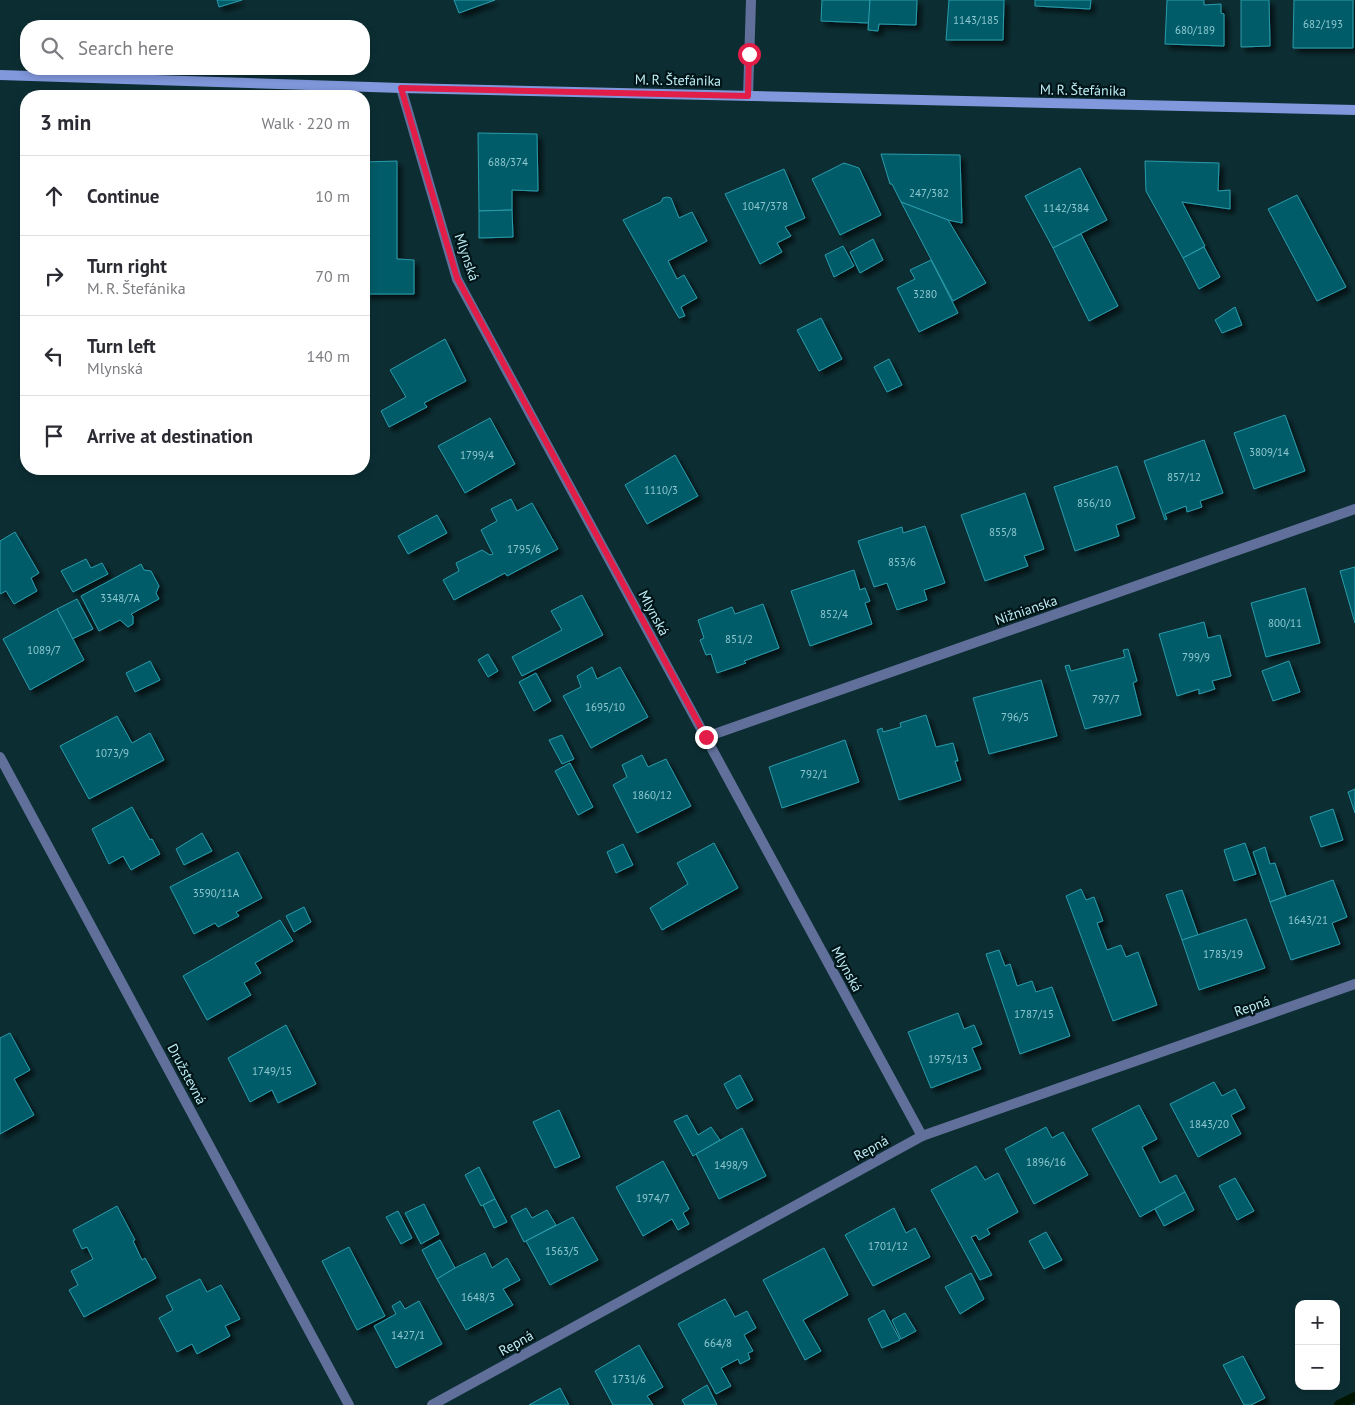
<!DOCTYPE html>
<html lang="en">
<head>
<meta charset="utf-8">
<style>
	:root { --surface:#fff; --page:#f2f2f3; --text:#2b2b33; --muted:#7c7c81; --line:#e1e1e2 }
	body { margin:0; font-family:"PT Sans",sans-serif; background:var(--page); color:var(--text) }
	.controls { position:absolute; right:15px; bottom:15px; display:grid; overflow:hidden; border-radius:10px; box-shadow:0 2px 8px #0003 }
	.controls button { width:45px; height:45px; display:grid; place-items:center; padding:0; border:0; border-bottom:1px solid var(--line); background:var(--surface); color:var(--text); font:25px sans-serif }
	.stop { position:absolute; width:15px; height:15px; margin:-11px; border:4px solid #e11d48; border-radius:50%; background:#fff }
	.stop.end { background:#e11d48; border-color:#fff; box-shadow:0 1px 5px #0008 }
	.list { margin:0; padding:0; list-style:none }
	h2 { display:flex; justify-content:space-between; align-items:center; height:65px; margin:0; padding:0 20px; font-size:21px }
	h2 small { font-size:16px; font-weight:400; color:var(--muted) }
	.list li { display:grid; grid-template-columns:32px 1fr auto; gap:15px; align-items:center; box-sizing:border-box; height:80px; padding:0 20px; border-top:1px solid var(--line) }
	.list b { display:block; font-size:19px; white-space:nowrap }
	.list p { margin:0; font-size:16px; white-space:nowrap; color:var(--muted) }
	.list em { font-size:16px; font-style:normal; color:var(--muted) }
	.icon { flex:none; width:28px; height:28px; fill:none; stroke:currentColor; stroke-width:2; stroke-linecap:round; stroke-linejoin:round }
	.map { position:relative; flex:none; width:1355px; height:1405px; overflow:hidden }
	.search { position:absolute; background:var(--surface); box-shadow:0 2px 8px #0003; left:20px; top:20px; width:350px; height:55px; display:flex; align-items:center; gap:12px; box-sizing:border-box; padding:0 18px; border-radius:20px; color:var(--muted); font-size:19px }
	.panel { position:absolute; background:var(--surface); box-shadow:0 2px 8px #0003; left:20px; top:90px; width:350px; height:385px; border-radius:20px }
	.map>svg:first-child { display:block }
</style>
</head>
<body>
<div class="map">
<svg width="1355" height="1405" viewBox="0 0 1355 1405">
	<defs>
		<filter id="shadow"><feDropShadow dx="4.5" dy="4.5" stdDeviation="2.5" flood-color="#0009"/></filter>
	</defs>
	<rect width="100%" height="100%" fill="#0c2e33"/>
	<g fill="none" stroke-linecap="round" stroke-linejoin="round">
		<polyline stroke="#001502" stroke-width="10" points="1339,1405 1355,1397"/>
	</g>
	<g fill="#035c67" stroke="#299bab" filter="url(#shadow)">
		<polygon points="217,0 242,0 219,7"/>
		<polygon points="454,0 495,0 459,13"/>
		<polygon points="822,0 870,0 869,23 821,21"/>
		<polygon points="870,0 917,0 916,25 879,24 878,31 868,30"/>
		<polygon points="949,0 1004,0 1003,40 946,40"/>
		<polygon points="1035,0 1091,0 1090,9 1035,6"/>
		<polygon points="1167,0 1204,0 1204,5 1221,4 1221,13 1224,14 1224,46 1165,44"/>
		<polygon points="1241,0 1269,0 1270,46 1241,47"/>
		<polygon points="1294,0 1353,0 1353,48 1293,48"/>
		<polygon points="478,133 537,134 538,191 512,190 512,210 479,211"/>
		<polygon points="881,154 960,155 962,223 948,220 901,202 892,184 890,184"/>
		<polygon points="397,161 397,259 414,260 414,294 364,294 364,162"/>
		<polygon points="1145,161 1219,163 1218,191 1230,190 1230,209 1182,202 1205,246 1183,258 1146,191"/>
		<polygon points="844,163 859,168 881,215 840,235 812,179"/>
		<polygon points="1080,168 1107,220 1053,248 1025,196"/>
		<polygon points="784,169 805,218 785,227 791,236 777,243 782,252 760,264 725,194"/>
		<polygon points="1297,195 1346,287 1317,301 1268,209"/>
		<polygon points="667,197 671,198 679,218 692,212 707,241 668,261 677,279 684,275 697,298 681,307 685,316 679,318 623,220 661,202 663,198"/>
		<polygon points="901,202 948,220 986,283 953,301"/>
		<polygon points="512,210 513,237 479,238 479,211"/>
		<polygon points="1081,234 1118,306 1089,321 1053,248"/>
		<polygon points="873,239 883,260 860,273 850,252"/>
		<polygon points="843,246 854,266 834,277 825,255"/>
		<polygon points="1204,247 1220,277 1199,289 1183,258"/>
		<polygon points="931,260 958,313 919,332 897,288 915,279 910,270"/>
		<polygon points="1235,307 1242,325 1222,333 1215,320"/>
		<polygon points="821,318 842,359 819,371 797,330"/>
		<polygon points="445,339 466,381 424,403 427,407 389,427 381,411 406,397 390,370"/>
		<polygon points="889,359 902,385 887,392 874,367"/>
		<polygon points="1285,415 1305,471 1254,489 1234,433"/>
		<polygon points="490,418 515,464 465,493 438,446"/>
		<polygon points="1204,440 1223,493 1200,501 1202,507 1187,512 1186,506 1165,514 1167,519 1165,520 1144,461"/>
		<polygon points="675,455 698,496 647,524 625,485"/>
		<polygon points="1117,466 1135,518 1116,525 1119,536 1075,551 1054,487"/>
		<polygon points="1025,493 1044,549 1024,556 1028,566 985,581 961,515"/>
		<polygon points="511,499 517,511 532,503 558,549 507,576 505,573 454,600 443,580 459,571 456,563 482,550 490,555 493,554 481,530 497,521 491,509"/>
		<polygon points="437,515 447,533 408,554 398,536"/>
		<polygon points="925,526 945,583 924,590 927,600 897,610 887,583 874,587 858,541 902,527 903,533"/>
		<polygon points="15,532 39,573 31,578 37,591 14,604 6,591 0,594 0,541"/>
		<polygon points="86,559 91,568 102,563 108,574 73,592 61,571"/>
		<polygon points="141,564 144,570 151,571 159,586 156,593 159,599 131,614 133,616 133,624 128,627 120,620 99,631 81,596"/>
		<polygon points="1355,567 1355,623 1340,571"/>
		<polygon points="854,570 860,590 865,588 870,601 865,603 872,624 810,646 791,591"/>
		<polygon points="1305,588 1320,643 1266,657 1251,603"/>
		<polygon points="582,595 603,635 522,676 512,657 562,630 551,611"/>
		<polygon points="77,599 93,629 72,639 57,609"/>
		<polygon points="763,604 779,648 744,661 746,663 717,673 711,654 706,655 700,640 704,638 698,620 732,607 735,614"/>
		<polygon points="57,609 84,660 30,690 3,639"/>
		<polygon points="1204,622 1208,638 1220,635 1231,676 1212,681 1215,689 1199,694 1199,689 1177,696 1159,634"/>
		<polygon points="1128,649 1137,681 1133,683 1141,715 1085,729 1065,666 1069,665 1071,671 1125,657 1123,650"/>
		<polygon points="488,654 498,671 488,677 478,660"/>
		<polygon points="150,661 160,680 135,692 126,673"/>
		<polygon points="1289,661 1300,692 1273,701 1262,671"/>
		<polygon points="592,667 597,679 620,667 648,717 591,748 563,696 581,687 577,676"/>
		<polygon points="536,673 551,701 534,711 519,682"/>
		<polygon points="1041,680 1057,736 989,754 973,698"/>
		<polygon points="926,715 936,747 953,743 958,761 955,761 961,780 899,800 877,730 882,728 883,732 901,727 900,723"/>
		<polygon points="117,716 132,743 150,733 164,760 89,799 60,746"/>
		<polygon points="562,735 574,759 562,764 549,740"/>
		<polygon points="845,740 859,782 782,808 769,767"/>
		<polygon points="642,755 648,767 666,759 691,806 637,833 613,785 627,777 622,765"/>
		<polygon points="570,763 593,807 578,815 555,771"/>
		<polygon points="1355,789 1355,813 1348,792"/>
		<polygon points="132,807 150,840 152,839 160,854 131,870 123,856 109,864 92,829"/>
		<polygon points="1333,809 1343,840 1321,847 1310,817"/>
		<polygon points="202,833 212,851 184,865 176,849"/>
		<polygon points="714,843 738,888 662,930 650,908 688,884 677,863"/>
		<polygon points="1245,843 1256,874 1234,881 1224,850"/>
		<polygon points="623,844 633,865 616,873 607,852"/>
		<polygon points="1265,847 1270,864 1275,863 1286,896 1270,902 1253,852"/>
		<polygon points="238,852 262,898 236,912 239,916 218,927 215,923 194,934 170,887"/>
		<polygon points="1333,880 1347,917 1332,923 1340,944 1291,960 1270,902"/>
		<polygon points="1081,889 1086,900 1094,897 1103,921 1097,923 1107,950 1121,945 1126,957 1138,952 1157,1005 1113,1021 1066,896"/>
		<polygon points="1182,890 1198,935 1182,940 1166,895"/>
		<polygon points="304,907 311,922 294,932 286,916"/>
		<polygon points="1246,919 1265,968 1199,990 1182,940"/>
		<polygon points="280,920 293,941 255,963 261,973 244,983 251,995 207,1020 183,976"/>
		<polygon points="999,950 1005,966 1010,964 1017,986 1032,981 1036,992 1052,987 1070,1036 1020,1054 986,954"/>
		<polygon points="958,1013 964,1029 974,1025 982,1044 972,1048 981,1069 931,1088 908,1032"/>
		<polygon points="286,1025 316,1084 278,1103 272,1090 250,1102 228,1058"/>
		<polygon points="10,1033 30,1070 14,1079 34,1115 0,1134 0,1038"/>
		<polygon points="740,1075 753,1100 737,1109 724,1084"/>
		<polygon points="1214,1082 1222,1096 1235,1089 1245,1108 1231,1115 1241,1134 1198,1157 1170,1104"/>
		<polygon points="1139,1105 1157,1139 1142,1147 1160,1183 1176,1175 1185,1192 1140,1217 1092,1129"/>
		<polygon points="559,1110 580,1157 555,1168 533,1122"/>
		<polygon points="687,1115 698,1135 711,1127 720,1140 693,1156 674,1121"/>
		<polygon points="1046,1127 1052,1138 1063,1132 1088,1175 1034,1204 1005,1149"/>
		<polygon points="742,1128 766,1176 719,1199 696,1154"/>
		<polygon points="663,1161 689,1209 683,1213 689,1224 678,1230 672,1219 643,1236 616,1187"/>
		<polygon points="976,1166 985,1180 998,1173 1018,1212 987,1229 990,1234 979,1240 976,1235 971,1237 992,1275 980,1280 931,1190"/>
		<polygon points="479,1167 495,1199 481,1206 465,1175"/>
		<polygon points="1235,1178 1254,1211 1237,1220 1219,1186"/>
		<polygon points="1185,1192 1194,1210 1164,1226 1155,1209"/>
		<polygon points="495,1199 507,1222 494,1228 483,1205"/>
		<polygon points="424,1204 439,1234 421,1244 405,1213"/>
		<polygon points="117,1206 135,1240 133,1241 142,1260 145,1258 156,1278 84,1317 69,1290 78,1285 71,1271 93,1259 87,1247 82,1249 73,1230"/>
		<polygon points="526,1208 532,1218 547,1210 556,1225 524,1242 511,1216"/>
		<polygon points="894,1208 906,1233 915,1228 930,1257 873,1286 845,1235"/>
		<polygon points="398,1211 412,1238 401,1244 386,1217"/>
		<polygon points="573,1217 598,1260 550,1285 526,1241"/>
		<polygon points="1046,1232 1062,1260 1044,1269 1029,1241"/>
		<polygon points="440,1240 455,1268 437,1279 422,1250"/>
		<polygon points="349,1247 385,1316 357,1330 322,1261"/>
		<polygon points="824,1248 848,1295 803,1320 821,1351 805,1360 763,1280"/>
		<polygon points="485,1253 492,1268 507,1258 520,1280 503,1289 513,1305 466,1330 437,1279 455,1268"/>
		<polygon points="971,1273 984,1299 960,1314 945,1287"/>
		<polygon points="200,1279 207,1292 221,1285 240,1319 225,1326 230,1336 197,1354 192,1344 177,1352 159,1318 173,1310 166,1296"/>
		<polygon points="725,1299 735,1317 747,1311 756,1328 744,1335 753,1351 748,1353 750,1359 740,1364 738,1359 721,1368 731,1386 716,1394 678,1324"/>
		<polygon points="400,1301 405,1309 419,1301 442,1344 396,1368 374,1326 396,1314 392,1306"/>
		<polygon points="884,1310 900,1340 882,1348 868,1319"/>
		<polygon points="905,1313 916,1331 901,1339 892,1320"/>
		<polygon points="639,1345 663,1387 647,1396 653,1405 613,1405 595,1371"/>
		<polygon points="1243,1356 1265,1398 1251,1405 1244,1405 1223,1365"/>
		<polygon points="707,1385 717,1405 685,1405 682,1400"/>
		<polygon points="560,1388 569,1405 529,1405"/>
	</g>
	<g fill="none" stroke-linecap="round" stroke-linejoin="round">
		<polyline stroke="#61709a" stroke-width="10" points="748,96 751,0"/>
		<g stroke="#61709a" stroke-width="10">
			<polyline points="401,88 457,279 922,1136"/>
			<polyline points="706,737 1355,509"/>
			<polyline points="0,757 349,1405"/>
			<polyline points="432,1405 922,1136 1355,984"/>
		</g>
		<polyline stroke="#8198dc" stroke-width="10" points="0,75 401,88 1355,110"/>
	</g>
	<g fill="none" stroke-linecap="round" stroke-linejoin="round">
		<polyline stroke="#e11d48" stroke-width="6" points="706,737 457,278 401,88 748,96 749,54"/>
	</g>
	<g text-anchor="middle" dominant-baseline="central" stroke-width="4.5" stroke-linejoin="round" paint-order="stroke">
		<g font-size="11" fill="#8ec8d1">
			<text x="976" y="20">1143/185</text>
			<text x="1323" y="24">682/193</text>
			<text x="1195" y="30">680/189</text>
			<text x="508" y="162">688/374</text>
			<text x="929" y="193">247/382</text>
			<text x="765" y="206">1047/378</text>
			<text x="1066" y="208">1142/384</text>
			<text x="925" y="294">3280</text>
			<text x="1269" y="452">3809/14</text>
			<text x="477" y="455">1799/4</text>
			<text x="1184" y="477">857/12</text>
			<text x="661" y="490">1110/3</text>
			<text x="1094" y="503">856/10</text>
			<text x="1003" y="532">855/8</text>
			<text x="524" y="549">1795/6</text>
			<text x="902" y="562">853/6</text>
			<text x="120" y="598">3348/7A</text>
			<text x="834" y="614">852/4</text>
			<text x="1285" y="623">800/11</text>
			<text x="739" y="639">851/2</text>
			<text x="44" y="650">1089/7</text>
			<text x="1196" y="657">799/9</text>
			<text x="1106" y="699">797/7</text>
			<text x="605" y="707">1695/10</text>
			<text x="1015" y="717">796/5</text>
			<text x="112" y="753">1073/9</text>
			<text x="814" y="774">792/1</text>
			<text x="652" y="795">1860/12</text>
			<text x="216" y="893">3590/11A</text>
			<text x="1308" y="920">1643/21</text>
			<text x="1223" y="954">1783/19</text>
			<text x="1034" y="1014">1787/15</text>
			<text x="948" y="1059">1975/13</text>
			<text x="272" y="1071">1749/15</text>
			<text x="1209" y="1124">1843/20</text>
			<text x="1046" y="1162">1896/16</text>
			<text x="731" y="1165">1498/9</text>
			<text x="653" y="1198">1974/7</text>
			<text x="888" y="1246">1701/12</text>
			<text x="562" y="1251">1563/5</text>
			<text x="478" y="1297">1648/3</text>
			<text x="408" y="1335">1427/1</text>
			<text x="718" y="1343">664/8</text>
			<text x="629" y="1379">1731/6</text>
		</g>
		<g font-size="14" fill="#bdecf4" stroke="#011518">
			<text transform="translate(678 80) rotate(1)">M. R. Štefánika</text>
			<text transform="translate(1083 90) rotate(1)">M. R. Štefánika</text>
			<text transform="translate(467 257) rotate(71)">Mlynská</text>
			<text transform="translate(1026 610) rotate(-19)">Nižnianska</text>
			<text transform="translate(654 613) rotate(62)">Mlynská</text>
			<text transform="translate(847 969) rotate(62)">Mlynská</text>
			<text transform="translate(1252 1006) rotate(-19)">Repná</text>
			<text transform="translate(187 1074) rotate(62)">Družstevná</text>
			<text transform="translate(871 1148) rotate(-29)">Repná</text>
			<text transform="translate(516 1343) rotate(-29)">Repná</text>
		</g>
	</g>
</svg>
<div class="controls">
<button>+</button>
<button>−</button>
</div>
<div class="stop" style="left:749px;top:54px"></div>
<div class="stop end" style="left:706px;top:737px"></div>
<div class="search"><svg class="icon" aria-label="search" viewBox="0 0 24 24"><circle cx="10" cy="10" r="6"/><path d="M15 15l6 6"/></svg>Search here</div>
<section class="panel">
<h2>3 min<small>Walk · 220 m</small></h2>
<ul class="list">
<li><svg class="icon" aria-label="ahead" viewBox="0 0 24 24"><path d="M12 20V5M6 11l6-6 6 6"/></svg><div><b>Continue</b></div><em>10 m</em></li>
<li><svg class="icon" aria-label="right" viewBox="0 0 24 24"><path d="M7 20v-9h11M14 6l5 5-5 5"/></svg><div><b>Turn right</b><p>M. R. Štefánika</p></div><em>70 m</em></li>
<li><svg class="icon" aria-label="left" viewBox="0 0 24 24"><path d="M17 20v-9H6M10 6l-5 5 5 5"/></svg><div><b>Turn left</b><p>Mlynská</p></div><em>140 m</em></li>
<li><svg class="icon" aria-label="arrive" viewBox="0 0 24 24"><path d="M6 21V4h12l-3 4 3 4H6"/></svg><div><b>Arrive at destination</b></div></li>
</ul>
</section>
</div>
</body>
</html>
